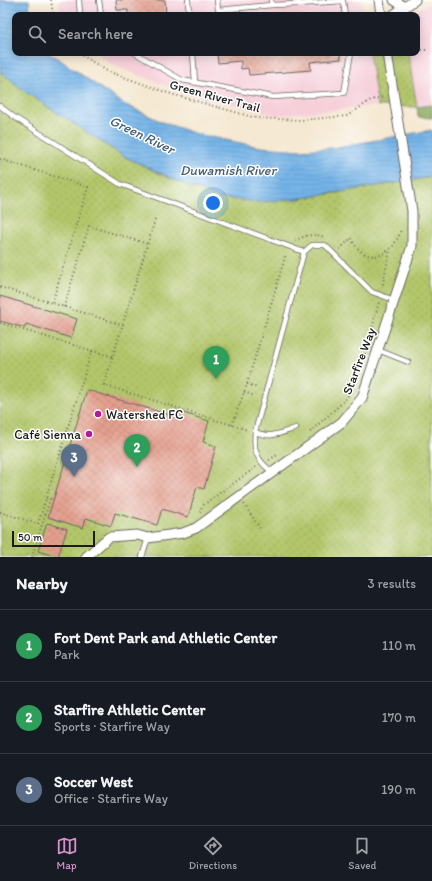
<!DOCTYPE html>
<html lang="en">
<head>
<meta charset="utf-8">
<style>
	:root { --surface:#171b24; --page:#242831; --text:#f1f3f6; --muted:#9ea1a6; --line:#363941; --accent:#d690ce }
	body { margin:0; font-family:Itim,sans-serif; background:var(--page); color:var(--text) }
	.scale { position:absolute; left:12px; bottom:10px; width:83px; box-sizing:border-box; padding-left:4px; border:2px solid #1c1c1c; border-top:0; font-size:11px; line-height:14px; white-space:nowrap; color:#1c1c1c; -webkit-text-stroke:3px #fff; paint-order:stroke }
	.you { position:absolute; left:213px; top:203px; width:14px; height:14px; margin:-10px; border:3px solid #fff; border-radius:50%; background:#1a73e8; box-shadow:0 0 0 6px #1a73e833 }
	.badge { display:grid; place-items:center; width:26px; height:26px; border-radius:50%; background:var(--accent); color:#fff; font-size:13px; font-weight:700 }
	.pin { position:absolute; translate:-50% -33px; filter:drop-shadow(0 1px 2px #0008) }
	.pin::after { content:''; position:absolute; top:21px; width:14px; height:12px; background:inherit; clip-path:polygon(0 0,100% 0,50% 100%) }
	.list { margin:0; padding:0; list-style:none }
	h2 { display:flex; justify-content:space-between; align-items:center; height:52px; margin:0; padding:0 16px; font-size:17px }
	h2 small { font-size:13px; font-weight:400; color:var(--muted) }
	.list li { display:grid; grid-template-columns:26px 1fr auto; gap:12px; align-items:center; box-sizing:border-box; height:72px; padding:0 16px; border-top:1px solid var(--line) }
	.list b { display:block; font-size:15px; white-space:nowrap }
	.list p { margin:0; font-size:13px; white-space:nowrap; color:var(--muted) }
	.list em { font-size:13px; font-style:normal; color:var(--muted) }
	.icon { flex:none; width:22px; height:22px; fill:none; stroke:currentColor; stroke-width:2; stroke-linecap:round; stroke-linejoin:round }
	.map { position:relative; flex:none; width:432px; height:557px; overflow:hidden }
	.search { position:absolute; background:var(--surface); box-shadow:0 2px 10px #0003; left:12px; right:12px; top:12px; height:44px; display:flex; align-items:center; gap:10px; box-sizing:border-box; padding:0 14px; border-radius:8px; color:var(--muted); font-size:15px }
	.sheet { height:268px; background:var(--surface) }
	nav { display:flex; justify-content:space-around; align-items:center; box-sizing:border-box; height:56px; border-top:1px solid var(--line); background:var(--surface); font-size:11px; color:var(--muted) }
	nav a { display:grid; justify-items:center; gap:2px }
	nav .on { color:var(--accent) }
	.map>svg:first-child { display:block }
</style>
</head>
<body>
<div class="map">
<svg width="432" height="557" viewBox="0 0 432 557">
	<defs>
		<pattern id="forest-firs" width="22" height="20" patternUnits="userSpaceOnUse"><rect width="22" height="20" fill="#8dab5e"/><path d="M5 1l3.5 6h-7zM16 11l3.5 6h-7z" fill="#728a4d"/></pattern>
		<pattern id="park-dots" width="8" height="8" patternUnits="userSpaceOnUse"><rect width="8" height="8" fill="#b2c66a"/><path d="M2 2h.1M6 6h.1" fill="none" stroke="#98aa5b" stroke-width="1.8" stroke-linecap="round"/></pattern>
		<pattern id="water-rules" width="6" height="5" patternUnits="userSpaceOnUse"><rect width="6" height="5" fill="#74b4e8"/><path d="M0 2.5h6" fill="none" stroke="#649ac6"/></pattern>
		<pattern id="building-cross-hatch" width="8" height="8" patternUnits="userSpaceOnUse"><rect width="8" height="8" fill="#e5a08f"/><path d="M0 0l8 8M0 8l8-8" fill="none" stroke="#c4897b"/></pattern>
	</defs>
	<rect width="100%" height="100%" fill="#fff"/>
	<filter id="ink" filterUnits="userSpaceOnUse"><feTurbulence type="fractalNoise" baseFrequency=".025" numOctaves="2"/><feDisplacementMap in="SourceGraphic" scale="8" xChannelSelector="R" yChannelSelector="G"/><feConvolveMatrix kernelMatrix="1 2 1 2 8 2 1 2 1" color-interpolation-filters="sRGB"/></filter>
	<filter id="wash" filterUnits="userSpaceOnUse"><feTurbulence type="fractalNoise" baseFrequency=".012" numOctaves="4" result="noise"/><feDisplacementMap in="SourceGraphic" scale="16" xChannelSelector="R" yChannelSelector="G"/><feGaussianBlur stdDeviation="0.9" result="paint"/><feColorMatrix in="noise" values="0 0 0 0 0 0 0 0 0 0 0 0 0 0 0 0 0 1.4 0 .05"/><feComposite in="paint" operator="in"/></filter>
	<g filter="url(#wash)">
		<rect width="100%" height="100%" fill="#f5e9d3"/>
		<g fill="#f6cfd9">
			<polygon points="59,0 361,0 364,15 59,15"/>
			<polygon points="432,3 432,105 417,107 408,53 417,53 417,15 414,15 421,7"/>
			<polygon points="97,53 369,53 378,106 278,115 186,93 112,65"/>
		</g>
		<polygon fill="url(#forest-firs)" stroke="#54643d" points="432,105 432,118 418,117 417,107"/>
		<g fill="url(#park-dots)" stroke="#677143">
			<polygon points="369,53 408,53 417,107 378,106"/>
			<polygon points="0,71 49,108 157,173 221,198 297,199 432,177 432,557 0,557"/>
		</g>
		<polygon fill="url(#water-rules)" stroke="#486882" points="0,0 29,0 30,15 15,15 15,53 50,53 122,103 162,122 196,134 260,147 299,150 333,148 432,130 432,177 297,199 259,202 221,198 188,186 123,156 27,93 0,71"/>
		<g id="blocks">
			<g fill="url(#building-cross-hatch)">
				<polygon points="116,0 165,0 166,15 128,15 128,10 117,10"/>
				<polygon points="217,53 340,53 341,59 310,62 311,70 249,75 248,68 241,69 241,61 218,63"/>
				<polygon points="0,296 77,319 71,338 26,324 25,328 0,321"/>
				<polygon points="87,390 173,416 174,410 209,421 203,442 216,446 204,489 197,487 188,517 162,509 157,525 115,513 111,526 86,518 83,528 48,517"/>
				<polygon points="47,523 67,529 58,557 38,551"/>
			</g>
		</g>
	</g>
	<g filter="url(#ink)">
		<use href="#blocks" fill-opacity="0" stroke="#68645c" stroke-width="1"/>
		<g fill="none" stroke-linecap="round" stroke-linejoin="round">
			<g stroke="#68645c" stroke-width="6">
				<g id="service">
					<polyline points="79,0 80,15"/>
					<polyline points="99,0 101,15"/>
					<polyline points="188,0 189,15"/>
					<polyline points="217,0 218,10 272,5 271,0"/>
					<polyline points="298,0 298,4 343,1 345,15"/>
					<polyline points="272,5 298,4"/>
					<polyline points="135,53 182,80 273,97 344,93 351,53"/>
					<polyline points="193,53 195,82"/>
					<polyline points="0,106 14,117 120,184 304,252"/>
					<polyline points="378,350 408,362"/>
					<path d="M255 432C270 439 281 433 296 428"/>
					<path d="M272 472C257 460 253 452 255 432L304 252 312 245H325L372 292 394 300"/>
					<polyline points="142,557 148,538"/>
				</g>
			</g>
			<g stroke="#68645c" stroke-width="11">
				<g id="minor">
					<polyline points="379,0 381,15"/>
					<polyline points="394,0 405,7"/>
					<polyline points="393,15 415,0"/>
					<polyline points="86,557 109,537 137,535 148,538 183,533 196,528 342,422 362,398 412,246 412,211 387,53"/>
				</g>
			</g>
			<g stroke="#68645c" stroke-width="2" stroke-dasharray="1 3" stroke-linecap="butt">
				<polyline points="51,0 53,15"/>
				<polyline points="417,50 428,50"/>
				<polyline points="79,53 107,71 171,94 256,118 301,120 347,116 371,100 383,97 384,99"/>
				<polyline points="359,55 378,53"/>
				<polyline points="0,159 88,187 52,303"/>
				<polyline points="155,220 104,385 248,430"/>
				<path d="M295 241C304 235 314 233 324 237"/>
				<path d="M340 249 351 238C365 268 394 257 401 229"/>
				<polyline points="0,287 123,325"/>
				<polyline points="382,288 390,250"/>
				<polyline points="64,307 89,226 148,244"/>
				<polyline points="0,323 113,357"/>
				<polyline points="365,354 379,302"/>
				<polyline points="247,384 258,388"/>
				<polyline points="244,392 255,396"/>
				<polyline points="232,425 247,384 286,254"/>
				<polyline points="310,432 345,400 354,387"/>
				<polyline points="269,460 279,454"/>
				<polyline points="244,504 261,530"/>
				<polyline points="0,512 38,524 92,350"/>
				<polyline points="200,512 202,506 256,467"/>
				<polyline points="32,557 50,499 46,498"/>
			</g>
			<use href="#service" stroke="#fff" stroke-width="4.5"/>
			<use href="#minor" stroke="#fff" stroke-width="9"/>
		</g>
	</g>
	<g fill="#b5179e" stroke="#fff" stroke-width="1.5">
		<circle cx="98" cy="414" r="4"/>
		<circle cx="89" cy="434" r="4"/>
	</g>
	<g text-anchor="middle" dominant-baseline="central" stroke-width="3" stroke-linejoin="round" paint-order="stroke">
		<g font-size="13" fill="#1c1c1c" stroke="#fff">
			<text transform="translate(215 96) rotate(15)">Green River Trail</text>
			<text transform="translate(359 361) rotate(-69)">Starfire Way</text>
		</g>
		<g font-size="13" fill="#1c1c1c" stroke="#fff" text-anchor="start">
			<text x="106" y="414">Watershed FC</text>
			<text x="81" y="434" text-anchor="end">Café Sienna</text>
		</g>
		<g font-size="14" font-style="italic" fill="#446078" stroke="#fff">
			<text transform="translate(142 135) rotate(26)">Green River</text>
			<text x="228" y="170">Duwamish River</text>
		</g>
	</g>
</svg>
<div class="scale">50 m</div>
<div class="you"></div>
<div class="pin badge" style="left:216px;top:379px;background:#2e9e5b">1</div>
<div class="pin badge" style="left:137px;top:467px;background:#2e9e5b">2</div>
<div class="pin badge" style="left:74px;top:477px;background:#5c6f8a">3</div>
<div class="search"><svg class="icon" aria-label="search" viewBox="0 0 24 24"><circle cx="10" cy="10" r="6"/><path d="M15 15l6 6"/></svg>Search here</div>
</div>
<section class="sheet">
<h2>Nearby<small>3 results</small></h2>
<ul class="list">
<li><span class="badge" style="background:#2e9e5b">1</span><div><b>Fort Dent Park and Athletic Center</b><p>Park</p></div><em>110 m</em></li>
<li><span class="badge" style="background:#2e9e5b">2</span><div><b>Starfire Athletic Center</b><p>Sports · Starfire Way</p></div><em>170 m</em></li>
<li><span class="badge" style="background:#5c6f8a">3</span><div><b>Soccer West</b><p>Office · Starfire Way</p></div><em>190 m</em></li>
</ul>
</section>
<nav>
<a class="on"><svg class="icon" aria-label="map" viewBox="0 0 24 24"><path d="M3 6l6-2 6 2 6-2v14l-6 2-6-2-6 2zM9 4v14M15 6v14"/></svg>Map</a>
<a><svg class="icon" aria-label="directions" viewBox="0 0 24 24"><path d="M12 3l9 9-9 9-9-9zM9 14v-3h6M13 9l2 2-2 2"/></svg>Directions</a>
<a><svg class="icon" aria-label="saved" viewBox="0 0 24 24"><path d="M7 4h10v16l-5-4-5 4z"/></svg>Saved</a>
</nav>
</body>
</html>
